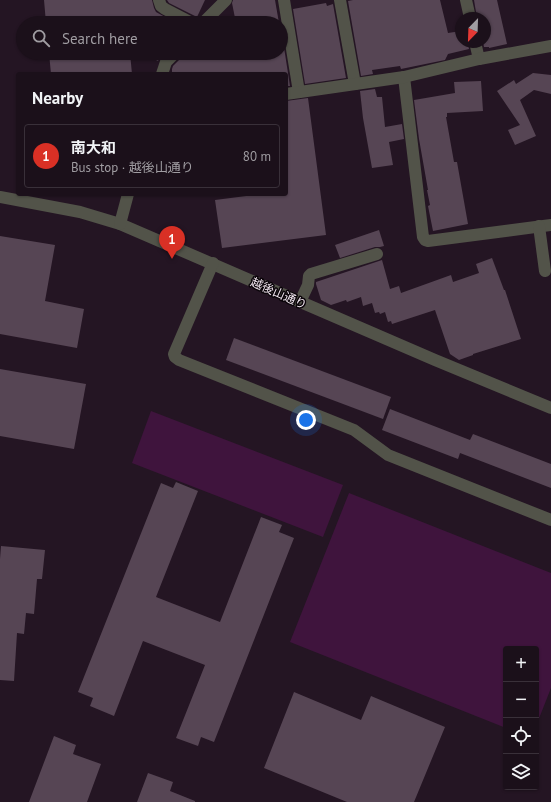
<!DOCTYPE html>
<html lang="en">
<head>
<meta charset="utf-8">
<style>
	:root { --surface:#1b101a; --page:#241923; --text:#f1f3f6; --muted:#a09da2; --line:#393039; --accent:#d93025 }
	body { margin:0; font-family:"PT Sans","Noto Sans JP",sans-serif; background:var(--page); color:var(--text) }
	.controls { position:absolute; right:12px; bottom:12px; display:grid; overflow:hidden; border-radius:4px; box-shadow:0 1px 3px #0004 }
	.controls button { width:36px; height:36px; display:grid; place-items:center; padding:0; border:0; border-bottom:1px solid var(--line); background:var(--surface); color:var(--text); font:20px sans-serif }
	.compass { position:absolute; left:455px; top:12px; width:36px; height:36px; border-radius:50%; background:var(--surface); box-shadow:0 1px 3px #0004; rotate:203deg }
	.you { position:absolute; left:306px; top:420px; width:14px; height:14px; margin:-10px; border:3px solid #fff; border-radius:50%; background:#1a73e8; box-shadow:0 0 0 6px #1a73e833 }
	.badge { display:grid; place-items:center; width:26px; height:26px; border-radius:50%; background:var(--accent); color:#fff; font-size:13px; font-weight:700 }
	.pin { position:absolute; translate:-50% -33px; filter:drop-shadow(0 1px 2px #0008) }
	.pin::after { content:''; position:absolute; top:21px; width:14px; height:12px; background:inherit; clip-path:polygon(0 0,100% 0,50% 100%) }
	.list { margin:0; padding:0; list-style:none }
	h2 { display:flex; justify-content:space-between; align-items:center; height:52px; margin:0; padding:0 16px; font-size:17px }
	h2 small { font-size:13px; font-weight:400; color:var(--muted) }
	.list li { display:grid; grid-template-columns:26px 1fr auto; gap:12px; align-items:center; box-sizing:border-box; height:64px; margin:0 8px 8px; padding:0 8px; border:1px solid var(--line); border-radius:4px }
	.list b { display:block; font-size:15px; white-space:nowrap }
	.list p { margin:0; font-size:13px; white-space:nowrap; color:var(--muted) }
	.list em { font-size:13px; font-style:normal; color:var(--muted) }
	.icon { flex:none; width:22px; height:22px; fill:none; stroke:currentColor; stroke-width:2; stroke-linecap:round; stroke-linejoin:round }
	.map { position:relative; flex:none; width:551px; height:802px; overflow:hidden }
	.search { position:absolute; background:var(--surface); box-shadow:0 1px 3px #0004; left:16px; top:16px; width:272px; height:44px; display:flex; align-items:center; gap:10px; box-sizing:border-box; padding:0 14px; border-radius:22px; color:var(--muted); font-size:15px }
	.panel { position:absolute; background:var(--surface); box-shadow:0 1px 3px #0004; left:16px; top:72px; width:272px; height:124px; border-radius:4px }
	.map>svg:first-child { display:block }
</style>
</head>
<body>
<div class="map">
<svg width="551" height="802" viewBox="0 0 551 802">
	<rect width="100%" height="100%" fill="#241523"/>
	<g fill="#3f143d">
		<polygon points="151,411 343,485 323,537 132,463"/>
		<polygon points="349,493 551,573 551,688 536,726 536,649 506,649 506,728 290,642"/>
	</g>
	<g fill="#564554">
		<polygon points="44,0 152,0 154,8 156,12 176,23 46,23"/>
		<polygon points="167,0 205,0 197,17 169,3"/>
		<polygon points="233,0 275,0 279,23 236,23 232,3"/>
		<polygon points="353,0 440,0 448,33 461,31 461,42 468,42 469,49 448,54 445,60 401,69 400,66 372,70 373,74 361,76 348,1"/>
		<polygon points="474,0 497,0 507,44 489,48 489,47 484,47 483,42 485,42 485,18 477,18"/>
		<polygon points="326,3 327,6 333,4 346,78 305,84 293,9"/>
		<polygon points="281,28 290,86 286,86 286,74 172,74 172,69 173,66 181,58 182,53 281,53"/>
		<polygon points="49,53 130,53 132,74 51,74"/>
		<polygon points="142,53 164,53 160,57 158,61"/>
		<polygon points="533,73 551,75 551,94 534,90 520,100 536,136 515,145 508,130 520,125 497,91 514,80 516,84"/>
		<polygon points="481,81 483,111 447,113 447,117 446,117 454,162 457,162 468,224 433,231 428,206 430,205 427,190 428,190 419,139 414,100 455,93 454,82"/>
		<polygon points="375,89 377,97 382,97 385,127 402,124 404,139 389,142 393,165 372,168 363,118 360,91"/>
		<polygon points="308,98 326,235 222,248 215,200 262,194 286,194 286,101"/>
		<polygon points="379,230 384,246 380,247 375,247 340,258 335,245"/>
		<polygon points="0,236 55,245 45,301 84,309 77,348 0,334"/>
		<polygon points="492,258 504,290 505,290 521,339 473,354 473,355 459,360 450,354 435,310 392,324 391,321 388,322 385,312 380,314 379,312 375,313 372,303 363,306 361,297 347,302 346,300 331,305 321,300 316,284 316,282 382,260 390,289 399,286 401,293 451,275 453,282 479,273 476,264"/>
		<polygon points="234,338 391,397 383,419 226,360"/>
		<polygon points="0,369 86,384 74,449 0,436"/>
		<polygon points="390,409 470,440 473,434 551,464 551,488 460,453 458,459 382,430"/>
		<polygon points="176,482 198,491 156,597 220,622 261,517 282,525 279,532 294,538 214,742 201,737 198,746 176,738 205,665 143,641 114,716 90,706 93,698 78,692 161,483 173,488"/>
		<polygon points="1,546 45,550 42,579 37,579 34,614 26,613 24,634 17,633 14,681 0,680 0,559"/>
		<polygon points="294,692 361,720 371,696 445,727 414,802 347,802 264,768"/>
		<polygon points="54,736 76,745 73,754 101,764 87,802 29,802"/>
		<polygon points="148,773 173,782 170,791 195,801 195,802 137,802"/>
	</g>
	<g fill="none" stroke-linecap="round" stroke-linejoin="round">
		<g stroke="#525349" stroke-width="12">
			<polyline points="159,0 161,6 165,9 192,23"/>
			<polyline points="284,0 299,92"/>
			<polyline points="340,0 355,84"/>
			<polyline points="466,0 470,18"/>
			<polyline points="203,23 226,0"/>
			<polyline points="475,42 479,59"/>
			<polyline points="162,74 166,62 175,53"/>
			<polyline points="404,77 423,237 425,240 428,241 551,225"/>
			<polyline points="286,94 404,77 479,59 551,46"/>
			<polyline points="0,197 80,212 120,224 435,360 551,408"/>
			<polyline points="120,224 128,194"/>
			<polyline points="539,226 545,271"/>
			<polyline points="213,263 174,354 175,357 179,360 354,430 388,455 551,520"/>
			<polyline points="300,302 308,285 309,276 311,274 377,254"/>
		</g>
	</g>
	<g text-anchor="middle" dominant-baseline="central" stroke-width="3" stroke-linejoin="round" paint-order="stroke">
		<g font-size="12" fill="#f6ebf4" stroke="#0a0409">
			<text transform="translate(279 293) rotate(24)">越後山通り</text>
		</g>
	</g>
</svg>
<div class="controls">
<button>+</button>
<button>−</button>
<button><svg class="icon" aria-label="locate" viewBox="0 0 24 24"><circle cx="12" cy="12" r="6"/><path d="M12 2v4M12 18v4M2 12h4M18 12h4"/></svg></button>
<button><svg class="icon" aria-label="layers" viewBox="0 0 24 24"><path d="M12 4l9 5-9 5-9-5zM3 14l9 5 9-5"/></svg></button>
</div>
<svg class="compass" viewBox="-18 -18 36 36"><path d="M0-13l5 13h-10z" fill="#e53935"/><path d="M0 13l5-13h-10z" fill="#a09da2"/></svg>
<div class="you"></div>
<div class="pin badge" style="left:172px;top:259px">1</div>
<div class="search"><svg class="icon" aria-label="search" viewBox="0 0 24 24"><circle cx="10" cy="10" r="6"/><path d="M15 15l6 6"/></svg>Search here</div>
<section class="panel">
<h2>Nearby<small></small></h2>
<ul class="list">
<li><span class="badge">1</span><div><b>南大和</b><p>Bus stop · 越後山通り</p></div><em>80 m</em></li>
</ul>
</section>
</div>
</body>
</html>
